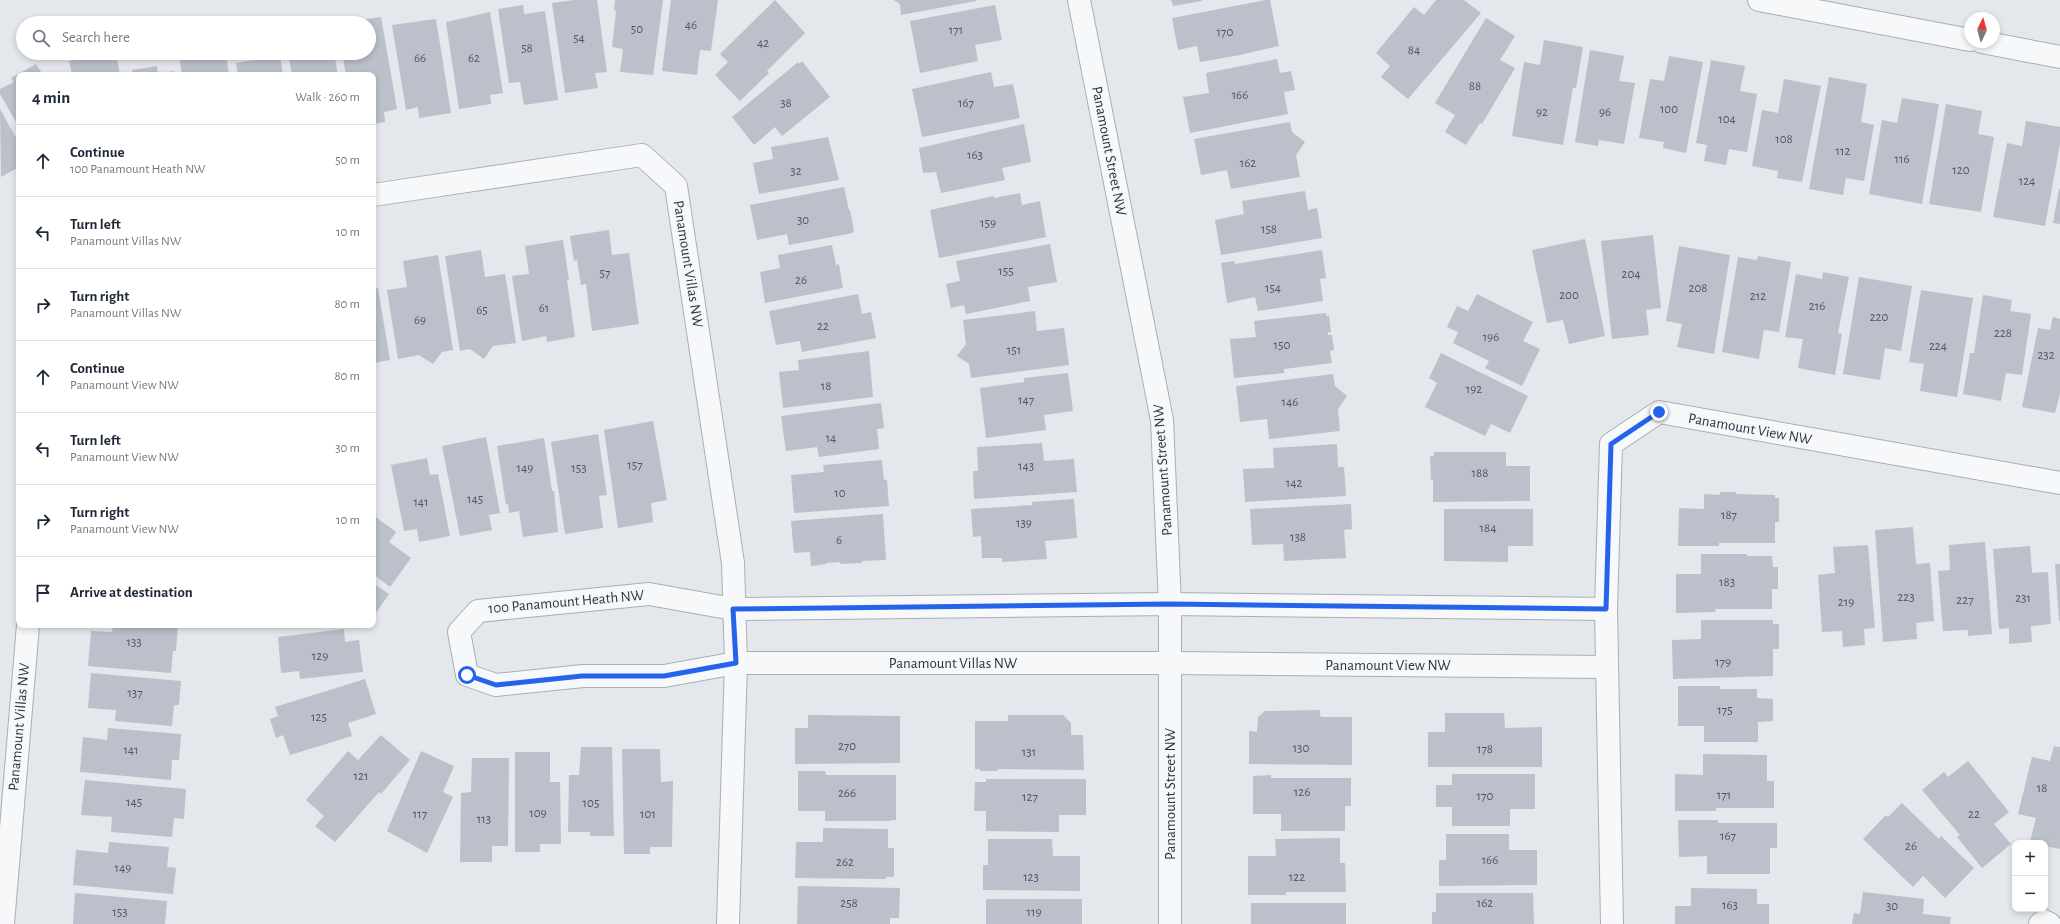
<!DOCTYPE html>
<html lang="en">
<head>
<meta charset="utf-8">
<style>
	:root { --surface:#fff; --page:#f2f2f3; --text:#1f2937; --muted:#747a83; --line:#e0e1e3 }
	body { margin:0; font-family:"Alegreya Sans",sans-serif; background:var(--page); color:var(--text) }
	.controls { position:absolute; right:12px; bottom:12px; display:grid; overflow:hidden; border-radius:8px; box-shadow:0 2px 6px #0003 }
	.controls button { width:36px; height:36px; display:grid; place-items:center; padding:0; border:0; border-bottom:1px solid var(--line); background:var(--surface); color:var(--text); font:20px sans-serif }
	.compass { position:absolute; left:1964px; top:12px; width:36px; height:36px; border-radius:50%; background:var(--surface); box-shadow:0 2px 6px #0003; rotate:5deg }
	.stop { position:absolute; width:12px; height:12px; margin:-9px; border:3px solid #2563eb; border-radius:50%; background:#fff }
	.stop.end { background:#2563eb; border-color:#fff; box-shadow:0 1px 4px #0008 }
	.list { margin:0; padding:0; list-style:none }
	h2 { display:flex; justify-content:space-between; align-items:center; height:52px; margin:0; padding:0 16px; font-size:17px }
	h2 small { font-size:13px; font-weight:400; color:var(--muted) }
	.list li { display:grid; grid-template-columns:26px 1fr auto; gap:12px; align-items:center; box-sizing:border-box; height:72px; padding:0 16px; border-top:1px solid var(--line) }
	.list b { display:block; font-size:15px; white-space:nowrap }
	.list p { margin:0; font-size:13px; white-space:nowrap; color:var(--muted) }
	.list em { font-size:13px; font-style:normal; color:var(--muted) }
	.icon { flex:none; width:22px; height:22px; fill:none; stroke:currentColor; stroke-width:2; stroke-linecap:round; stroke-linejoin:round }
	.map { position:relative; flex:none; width:2060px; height:924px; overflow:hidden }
	.search { position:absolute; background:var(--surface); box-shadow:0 2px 6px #0003; left:16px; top:16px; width:360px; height:44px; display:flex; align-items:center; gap:10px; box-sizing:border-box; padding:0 14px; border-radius:22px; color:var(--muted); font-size:15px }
	.panel { position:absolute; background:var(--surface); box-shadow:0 2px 6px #0003; left:16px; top:72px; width:360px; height:556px; border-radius:8px }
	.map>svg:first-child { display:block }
</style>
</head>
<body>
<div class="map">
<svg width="2060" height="924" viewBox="0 0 2060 924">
	<rect width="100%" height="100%" fill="#e4e7ec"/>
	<g fill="#bbc0ca">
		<polygon points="574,0 597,0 607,72 595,73 598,88 565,93 552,3"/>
		<polygon points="615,0 663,0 653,75 620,72 623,49 612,47 616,11 614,10"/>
		<polygon points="671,0 718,0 711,51 700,50 697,75 662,71"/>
		<polygon points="775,0 805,33 767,71 769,73 740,101 715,75 728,62 720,54"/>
		<polygon points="894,0 976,0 976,1 901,15 900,4"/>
		<polygon points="1171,0 1202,0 1202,1 1173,6"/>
		<polygon points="1266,0 1270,0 1279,46 1240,55 1200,62 1197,46 1178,50 1172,18"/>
		<polygon points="1436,0 1464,0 1481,13 1408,99 1381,77 1390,66 1376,53 1414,7 1424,15"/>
		<polygon points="523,5 524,14 545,11 558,100 524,105 520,82 509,83 498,9"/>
		<polygon points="995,5 1002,40 975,45 978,61 920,73 910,21"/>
		<polygon points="490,12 503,93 490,95 491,104 459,109 446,22"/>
		<polygon points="381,17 397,109 384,112 385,122 373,124 373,75 346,75 342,53 369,53 369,23 361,23 360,20"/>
		<polygon points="1486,18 1515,36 1500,60 1515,68 1482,124 1480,123 1466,145 1445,132 1455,115 1435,103"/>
		<polygon points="436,19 451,113 419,118 418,107 406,110 392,25"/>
		<polygon points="1544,40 1583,47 1576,88 1573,88 1563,145 1512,136 1524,62 1540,65"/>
		<polygon points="1590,50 1624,56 1619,81 1635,83 1624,144 1599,140 1598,146 1575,142"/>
		<polygon points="116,53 120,75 72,75 69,61"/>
		<polygon points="189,53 226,53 229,75 182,75 179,55"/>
		<polygon points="288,53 334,53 338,75 292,75"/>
		<polygon points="280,56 283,75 238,75 236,63"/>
		<polygon points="1669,56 1703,62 1686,153 1663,148 1664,142 1639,138 1650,79 1664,81"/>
		<polygon points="1277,59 1280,73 1291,71 1295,90 1284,92 1288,114 1190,133 1183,97 1209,93 1206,73"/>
		<polygon points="1711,60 1745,66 1740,91 1757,94 1747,152 1729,149 1726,165 1704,161 1707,145 1696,143"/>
		<polygon points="802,61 830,97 782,136 775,127 754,145 732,117 798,62 799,64"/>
		<polygon points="36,64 43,75 19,75 19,127 0,94 0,89 14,82 11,78"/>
		<polygon points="157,66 158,74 174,71 174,75 133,75 132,70"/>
		<polygon points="991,72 994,87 1013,84 1020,118 922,137 912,89"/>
		<polygon points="1829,77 1867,84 1861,122 1874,125 1864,181 1846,178 1843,195 1809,189"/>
		<polygon points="1784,79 1821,86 1802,182 1777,178 1778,171 1752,166 1762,110 1778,113"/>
		<polygon points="1902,98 1939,104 1922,204 1869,194 1882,120 1897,123"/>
		<polygon points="1946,104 1982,111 1978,134 1994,137 1981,212 1929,204"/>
		<polygon points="0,109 19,143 19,167 1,177"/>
		<polygon points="2026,121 2060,127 2060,144 2045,226 1993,217 2007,143 2022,146"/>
		<polygon points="1290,122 1292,132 1305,142 1296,155 1300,177 1231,189 1227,170 1201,175 1194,139"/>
		<polygon points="1024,124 1031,162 1002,168 1005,180 941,193 936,172 923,173 919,148"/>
		<polygon points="828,137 839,180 759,194 753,163 773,159 771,147"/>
		<polygon points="844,187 849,210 850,210 854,231 853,231 853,233 789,245 787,234 757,240 750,205"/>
		<polygon points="2059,189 2060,189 2060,224 2053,223"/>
		<polygon points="1305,191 1308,210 1317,208 1322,238 1221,255 1215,220 1244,214 1242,201"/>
		<polygon points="1020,193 1022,205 1040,201 1046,237 939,258 930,210 994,196 994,198"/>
		<polygon points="609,230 612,255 629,253 639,324 592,331 586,284 581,285 577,260 574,261 570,236"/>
		<polygon points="1653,235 1661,308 1646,310 1649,335 1612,339 1601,241"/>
		<polygon points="1585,239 1605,336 1569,344 1563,320 1547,323 1532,250"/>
		<polygon points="563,240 569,280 567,280 575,337 547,342 546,336 522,341 512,276 529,274 525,246"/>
		<polygon points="1050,244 1057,282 1028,287 1030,301 966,314 964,305 951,308 946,284 960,281 956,261"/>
		<polygon points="832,245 836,265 839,264 843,288 765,303 760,272 780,268 778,255"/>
		<polygon points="1679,246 1730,255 1714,354 1677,347 1682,324 1666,321"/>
		<polygon points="481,250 485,277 505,274 516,343 493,346 484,359 470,349 460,351 445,256"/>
		<polygon points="1322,250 1326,278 1320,279 1323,301 1258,311 1255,297 1227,303 1221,263 1234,261 1235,264"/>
		<polygon points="438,255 453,350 442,352 433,364 419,355 398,359 387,290 407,287 403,261"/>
		<polygon points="1758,256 1791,262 1779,332 1764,330 1759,359 1722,352 1738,257 1757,260"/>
		<polygon points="1823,272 1849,277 1838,333 1842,334 1835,375 1798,368 1803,339 1785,337 1796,274 1822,279"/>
		<polygon points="1859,277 1912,286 1901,351 1885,348 1880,380 1843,374"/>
		<polygon points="378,288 390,360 373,363 373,289"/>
		<polygon points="1921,290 1973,298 1957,397 1920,391 1924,364 1909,362"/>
		<polygon points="858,294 862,314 871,312 876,338 802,352 800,341 776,345 769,311"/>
		<polygon points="1477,294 1533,322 1523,341 1540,349 1522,386 1485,368 1489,361 1453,343 1458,332 1447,327 1457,306 1468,311"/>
		<polygon points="1983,295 2012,300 2010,311 2031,314 2022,375 2006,373 2001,401 1963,394 1970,353 1974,353"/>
		<polygon points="1035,311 1037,331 1064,328 1069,365 971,378 969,364 957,356 966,344 963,320"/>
		<polygon points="1326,313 1326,316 1329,316 1331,332 1328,332 1328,335 1332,335 1334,350 1330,351 1332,363 1284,369 1284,373 1234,378 1230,339 1256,337 1254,321"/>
		<polygon points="2053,317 2060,319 2060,394 2055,413 2022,407 2038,328 2050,330"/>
		<polygon points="869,351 873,397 783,408 779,372 799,370 798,360"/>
		<polygon points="1441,353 1528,396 1510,433 1491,424 1485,436 1425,407 1437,383 1429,378"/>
		<polygon points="1068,373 1073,411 1044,415 1046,430 986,438 980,388 1024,382 1024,378"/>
		<polygon points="1333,374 1335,386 1347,396 1338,409 1340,431 1269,439 1267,419 1240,422 1236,386"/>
		<polygon points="881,403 884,428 877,429 879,449 819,457 817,447 786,451 781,416"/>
		<polygon points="653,421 667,500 651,503 653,522 618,528 604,430"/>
		<polygon points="598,434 607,495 599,496 603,528 565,534 551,442"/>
		<polygon points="486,437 500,513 489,515 492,530 460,536 442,446"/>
		<polygon points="544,438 552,491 554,491 558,532 523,537 519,511 509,513 508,504 506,505 497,446"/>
		<polygon points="1042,443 1044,461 1074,459 1077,492 974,499 973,471 978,471 977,447"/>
		<polygon points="1337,444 1338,467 1344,467 1346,496 1245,502 1243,469 1274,468 1273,448"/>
		<polygon points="1434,452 1506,452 1506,466 1530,466 1530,501 1433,502 1433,480 1431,480 1430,456 1434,456"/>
		<polygon points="427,458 430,475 438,474 450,536 419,542 417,529 404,531 391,465"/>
		<polygon points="882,460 884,480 887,480 889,506 794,513 791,475 824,472 823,465"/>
		<polygon points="1720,492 1736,492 1736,494 1775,495 1775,498 1779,498 1779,522 1775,522 1775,543 1719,543 1719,546 1678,546 1679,508 1704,509 1704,494 1720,495"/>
		<polygon points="1074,499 1077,538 1045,541 1047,559 1002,562 1002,558 982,558 981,536 973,537 971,509 1032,505 1032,502"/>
		<polygon points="1351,504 1352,529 1344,530 1346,558 1284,561 1283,544 1252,545 1250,509"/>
		<polygon points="1444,509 1533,509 1533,546 1508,546 1508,562 1444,561"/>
		<polygon points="883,514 886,560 862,561 862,563 840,564 840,562 826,563 826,564 811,566 810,552 794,553 791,521"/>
		<polygon points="373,515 396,532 389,542 411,558 390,587 373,574"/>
		<polygon points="1913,527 1916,564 1930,563 1934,621 1916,623 1917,639 1883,642 1875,530"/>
		<polygon points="1985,542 1992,634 1968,636 1968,630 1943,631 1938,571 1950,570 1949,545"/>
		<polygon points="1868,545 1875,628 1864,629 1865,645 1843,647 1842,631 1822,632 1818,575 1835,573 1833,547"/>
		<polygon points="2030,546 2032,573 2048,572 2051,624 2031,626 2032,642 2009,644 2009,628 1999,629 1993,549"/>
		<polygon points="1701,554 1747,554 1747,556 1772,556 1773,567 1778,567 1778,589 1772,589 1772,609 1715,609 1716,612 1676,613 1676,574 1701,574"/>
		<polygon points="2055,564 2060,564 2060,621 2059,621"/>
		<polygon points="373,583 389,594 373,617"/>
		<polygon points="1701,620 1773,620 1773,624 1779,624 1779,649 1773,649 1773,676 1673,679 1672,640 1701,639"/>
		<polygon points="113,625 178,625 176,651 173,651 171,673 88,666 91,631 112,632"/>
		<polygon points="344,629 345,642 359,640 363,672 300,679 299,671 281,673 278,637"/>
		<polygon points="91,673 181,681 179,705 174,705 172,726 115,721 116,710 88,708"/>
		<polygon points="365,679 376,714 348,723 352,736 290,755 283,735 276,738 270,719 278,716 275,707"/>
		<polygon points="1678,686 1720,686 1720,689 1757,689 1757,698 1773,699 1773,721 1758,722 1758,742 1704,742 1704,726 1678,726"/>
		<polygon points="1320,710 1320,716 1323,717 1352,717 1352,765 1249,764 1249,731 1257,732 1258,717 1265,711"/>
		<polygon points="1445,713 1504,713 1505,728 1542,727 1542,767 1428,767 1428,732 1445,732"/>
		<polygon points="808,715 900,716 900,763 795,764 795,728 808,728"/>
		<polygon points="1008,715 1063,715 1071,723 1071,735 1083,735 1084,770 997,769 998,771 980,771 980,769 975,769 975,721 1008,721"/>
		<polygon points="108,728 181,734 179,760 172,760 171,780 80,772 83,737 107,740"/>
		<polygon points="381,735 410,760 381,794 379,792 335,842 315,826 324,816 306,800 348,751 358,760"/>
		<polygon points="2054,746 2060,747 2060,849 2045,846 2045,843 2030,842 2036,818 2018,814 2032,757 2050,761"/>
		<polygon points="581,747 612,747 614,836 590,836 590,832 568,832 569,775 579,775"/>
		<polygon points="622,749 660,749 661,782 673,781 672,847 650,847 650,854 624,854"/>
		<polygon points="421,751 454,766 443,792 453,797 427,853 387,831"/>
		<polygon points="515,752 550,752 550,782 560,782 561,844 540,844 540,852 515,852"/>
		<polygon points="1703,754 1767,755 1767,781 1774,781 1774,808 1716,808 1716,811 1675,811 1675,774 1703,775"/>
		<polygon points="472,758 509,758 508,846 492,846 492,862 460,862 461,793 471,792"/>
		<polygon points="1968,761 2009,812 1994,824 2011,844 1982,868 1957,837 1960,835 1922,790 1944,772 1948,777"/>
		<polygon points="798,771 825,771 826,775 896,775 896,820 891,820 891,821 825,821 825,811 798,811"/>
		<polygon points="1452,774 1535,774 1535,809 1510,809 1510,826 1452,826 1452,807 1436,807 1436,785 1452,785"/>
		<polygon points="1271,775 1271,778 1351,778 1351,806 1345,806 1345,831 1281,831 1281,814 1253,814 1253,776"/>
		<polygon points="986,779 1086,779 1086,815 1059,815 1059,832 986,831 986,811 974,811 975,782 986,782"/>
		<polygon points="85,780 186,789 184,819 174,818 172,837 111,832 112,817 81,815"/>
		<polygon points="1902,803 1939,839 1941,836 1974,868 1945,898 1923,876 1913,887 1863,839 1886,815 1888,817"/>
		<polygon points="1678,820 1718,820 1718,823 1777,823 1777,848 1770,848 1770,874 1707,874 1707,856 1679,857"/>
		<polygon points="823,828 888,829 888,848 894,848 894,877 886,877 886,879 795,878 796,842 823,842"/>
		<polygon points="1446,834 1509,834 1509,850 1537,850 1537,885 1439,886 1439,860 1446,860"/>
		<polygon points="1340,838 1340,863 1345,863 1346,892 1286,892 1286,895 1248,895 1248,856 1276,856 1275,839"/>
		<polygon points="988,839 1052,839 1053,856 1080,856 1080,891 983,890 983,865 988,865"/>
		<polygon points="109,842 169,847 167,867 176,868 173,894 73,885 76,850 108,853"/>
		<polygon points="798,886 900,888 899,918 890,918 890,924 797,924"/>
		<polygon points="1691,888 1757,889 1757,904 1769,904 1769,924 1675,924 1675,906 1691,906"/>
		<polygon points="1863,892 1924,899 1923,914 1951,917 1950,924 1852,924 1854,913 1860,914"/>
		<polygon points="75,893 167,901 165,924 73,924"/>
		<polygon points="1436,893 1533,893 1534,924 1432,924 1432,912 1436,912"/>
		<rect x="986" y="899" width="96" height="25"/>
		<rect x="1251" y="903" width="95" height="21"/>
	</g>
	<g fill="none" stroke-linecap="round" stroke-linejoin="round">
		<g stroke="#a9aeb7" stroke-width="24">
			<g id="minor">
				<polyline points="1759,0 1970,40"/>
				<polyline points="1982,42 2060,57"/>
				<polyline points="373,195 642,155 676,186 733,563 736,663 728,924"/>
				<polyline points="1606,609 1170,604 733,609 649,594 478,611 459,632 467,675 496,685 583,676 664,676 736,663 1170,663 1607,667"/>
				<polyline points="3,924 28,625"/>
				<polyline points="1612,924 1606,609 1611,444 1659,412 2060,483"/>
				<polyline points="2040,924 2044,921 2050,924"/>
			</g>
		</g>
		<g stroke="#a9aeb7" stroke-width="24">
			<polyline id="tertiary" points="1079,0 1162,420 1170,604 1170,924"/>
		</g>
		<use href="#minor" stroke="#f7f8fa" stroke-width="22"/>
		<use href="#tertiary" stroke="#f7f8fa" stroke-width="22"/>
	</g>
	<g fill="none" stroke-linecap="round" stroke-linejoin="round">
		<polyline stroke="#2563eb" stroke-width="5" points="467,675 496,685 582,676 664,676 736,663 733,609 1170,604 1606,609 1611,444 1659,412"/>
	</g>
	<g text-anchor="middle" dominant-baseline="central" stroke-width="3" stroke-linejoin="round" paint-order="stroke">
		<g font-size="13" fill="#4f5766">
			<text x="691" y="25">46</text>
			<text x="637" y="29">50</text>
			<text x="956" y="30">171</text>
			<text x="1225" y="32">170</text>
			<text x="579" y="38">54</text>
			<text x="763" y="43">42</text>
			<text x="527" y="48">58</text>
			<text x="1414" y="50">84</text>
			<text x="420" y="58">66</text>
			<text x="474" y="58">62</text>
			<text x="1475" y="86">88</text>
			<text x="1240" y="95">166</text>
			<text x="786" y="103">38</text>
			<text x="966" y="103">167</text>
			<text x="1669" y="109">100</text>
			<text x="1542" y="112">92</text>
			<text x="1605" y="112">96</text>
			<text x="1727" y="119">104</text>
			<text x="1784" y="139">108</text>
			<text x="1843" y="151">112</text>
			<text x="975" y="155">163</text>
			<text x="1902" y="159">116</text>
			<text x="1248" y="163">162</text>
			<text x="1961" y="170">120</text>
			<text x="796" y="171">32</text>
			<text x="2027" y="181">124</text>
			<text x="803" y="220">30</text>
			<text x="988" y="223">159</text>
			<text x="1269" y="229">158</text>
			<text x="1006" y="271">155</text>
			<text x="605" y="273">57</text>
			<text x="1631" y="274">204</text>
			<text x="801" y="280">26</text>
			<text x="1273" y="288">154</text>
			<text x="1698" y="288">208</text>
			<text x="1569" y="295">200</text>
			<text x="1758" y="296">212</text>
			<text x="1817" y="306">216</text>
			<text x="544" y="308">61</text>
			<text x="482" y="310">65</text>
			<text x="1879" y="317">220</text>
			<text x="420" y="320">69</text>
			<text x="823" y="326">22</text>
			<text x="2003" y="333">228</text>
			<text x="1491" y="337">196</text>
			<text x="1282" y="345">150</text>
			<text x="1938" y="346">224</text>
			<text x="1014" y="350">151</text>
			<text x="2046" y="355">232</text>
			<text x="826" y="386">18</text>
			<text x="1474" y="389">192</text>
			<text x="1026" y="400">147</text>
			<text x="1290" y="402">146</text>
			<text x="831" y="438">14</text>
			<text x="635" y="465">157</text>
			<text x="1026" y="466">143</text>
			<text x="525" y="468">149</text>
			<text x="579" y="468">153</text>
			<text x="1480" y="473">188</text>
			<text x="1294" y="483">142</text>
			<text x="840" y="493">10</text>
			<text x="475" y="499">145</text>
			<text x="421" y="502">141</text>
			<text x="1729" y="515">187</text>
			<text x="1024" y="523">139</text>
			<text x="1488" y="528">184</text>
			<text x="1298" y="537">138</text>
			<text x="839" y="540">6</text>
			<text x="1727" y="582">183</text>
			<text x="1906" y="597">223</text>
			<text x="2023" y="598">231</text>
			<text x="1965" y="600">227</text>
			<text x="1846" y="602">219</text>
			<text x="134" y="642">133</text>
			<text x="320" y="656">129</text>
			<text x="1723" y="662">179</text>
			<text x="135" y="693">137</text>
			<text x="1725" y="710">175</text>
			<text x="319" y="717">125</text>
			<text x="847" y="746">270</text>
			<text x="1301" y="748">130</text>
			<text x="1485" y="749">178</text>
			<text x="131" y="750">141</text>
			<text x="1029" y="752">131</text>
			<text x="361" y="776">121</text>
			<text x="2042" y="788">18</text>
			<text x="1302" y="792">126</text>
			<text x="847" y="793">266</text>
			<text x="1724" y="795">171</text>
			<text x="1485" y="796">170</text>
			<text x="1030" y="797">127</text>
			<text x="134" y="802">145</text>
			<text x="591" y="803">105</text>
			<text x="538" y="813">109</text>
			<text x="420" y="814">117</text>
			<text x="648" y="814">101</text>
			<text x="1974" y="814">22</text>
			<text x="484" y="819">113</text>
			<text x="1728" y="836">167</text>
			<text x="1911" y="846">26</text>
			<text x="1490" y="860">166</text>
			<text x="845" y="862">262</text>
			<text x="123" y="868">149</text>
			<text x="1031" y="877">123</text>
			<text x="1297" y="877">122</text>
			<text x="849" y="903">258</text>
			<text x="1485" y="903">162</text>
			<text x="1730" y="905">163</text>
			<text x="1892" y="906">30</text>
			<text x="120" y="912">153</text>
			<text x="1034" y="912">119</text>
		</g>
		<g font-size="15" fill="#2b3445" stroke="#f4f6f9">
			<text transform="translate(1109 151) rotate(79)">Panamount Street NW</text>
			<text transform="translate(688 264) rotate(81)">Panamount Villas NW</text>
			<text transform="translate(1750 429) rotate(10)">Panamount View NW</text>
			<text transform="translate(1163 470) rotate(-94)">Panamount Street NW</text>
			<text transform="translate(566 602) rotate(-5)">100 Panamount Heath NW</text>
			<text x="953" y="663">Panamount Villas NW</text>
			<text x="1388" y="665">Panamount View NW</text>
			<text transform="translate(19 727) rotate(-85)">Panamount Villas NW</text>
			<text transform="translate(1170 794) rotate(-90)">Panamount Street NW</text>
		</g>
	</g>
</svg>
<div class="controls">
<button>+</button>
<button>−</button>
</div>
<svg class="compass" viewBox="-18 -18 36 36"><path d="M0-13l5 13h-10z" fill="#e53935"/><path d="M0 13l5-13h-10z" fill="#747a83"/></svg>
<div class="stop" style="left:467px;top:675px"></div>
<div class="stop end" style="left:1659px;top:412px"></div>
<div class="search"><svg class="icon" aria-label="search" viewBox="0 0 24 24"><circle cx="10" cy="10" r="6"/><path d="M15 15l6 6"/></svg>Search here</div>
<section class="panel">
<h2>4 min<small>Walk · 260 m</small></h2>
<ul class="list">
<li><svg class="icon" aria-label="ahead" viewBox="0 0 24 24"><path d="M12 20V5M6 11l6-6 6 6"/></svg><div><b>Continue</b><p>100 Panamount Heath NW</p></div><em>50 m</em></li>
<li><svg class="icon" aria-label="left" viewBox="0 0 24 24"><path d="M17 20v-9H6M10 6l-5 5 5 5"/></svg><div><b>Turn left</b><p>Panamount Villas NW</p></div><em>10 m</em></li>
<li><svg class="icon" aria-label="right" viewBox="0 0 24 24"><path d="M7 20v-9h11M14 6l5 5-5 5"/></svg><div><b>Turn right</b><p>Panamount Villas NW</p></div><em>80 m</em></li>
<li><svg class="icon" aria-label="ahead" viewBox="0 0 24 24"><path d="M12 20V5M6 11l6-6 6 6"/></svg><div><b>Continue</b><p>Panamount View NW</p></div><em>80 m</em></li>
<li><svg class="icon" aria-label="left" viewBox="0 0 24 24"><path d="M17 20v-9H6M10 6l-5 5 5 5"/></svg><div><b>Turn left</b><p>Panamount View NW</p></div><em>30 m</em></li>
<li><svg class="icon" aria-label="right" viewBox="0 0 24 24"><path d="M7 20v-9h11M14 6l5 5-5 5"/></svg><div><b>Turn right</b><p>Panamount View NW</p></div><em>10 m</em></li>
<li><svg class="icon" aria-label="arrive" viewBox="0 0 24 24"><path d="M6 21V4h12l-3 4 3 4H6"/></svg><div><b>Arrive at destination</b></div></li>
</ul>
</section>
</div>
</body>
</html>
